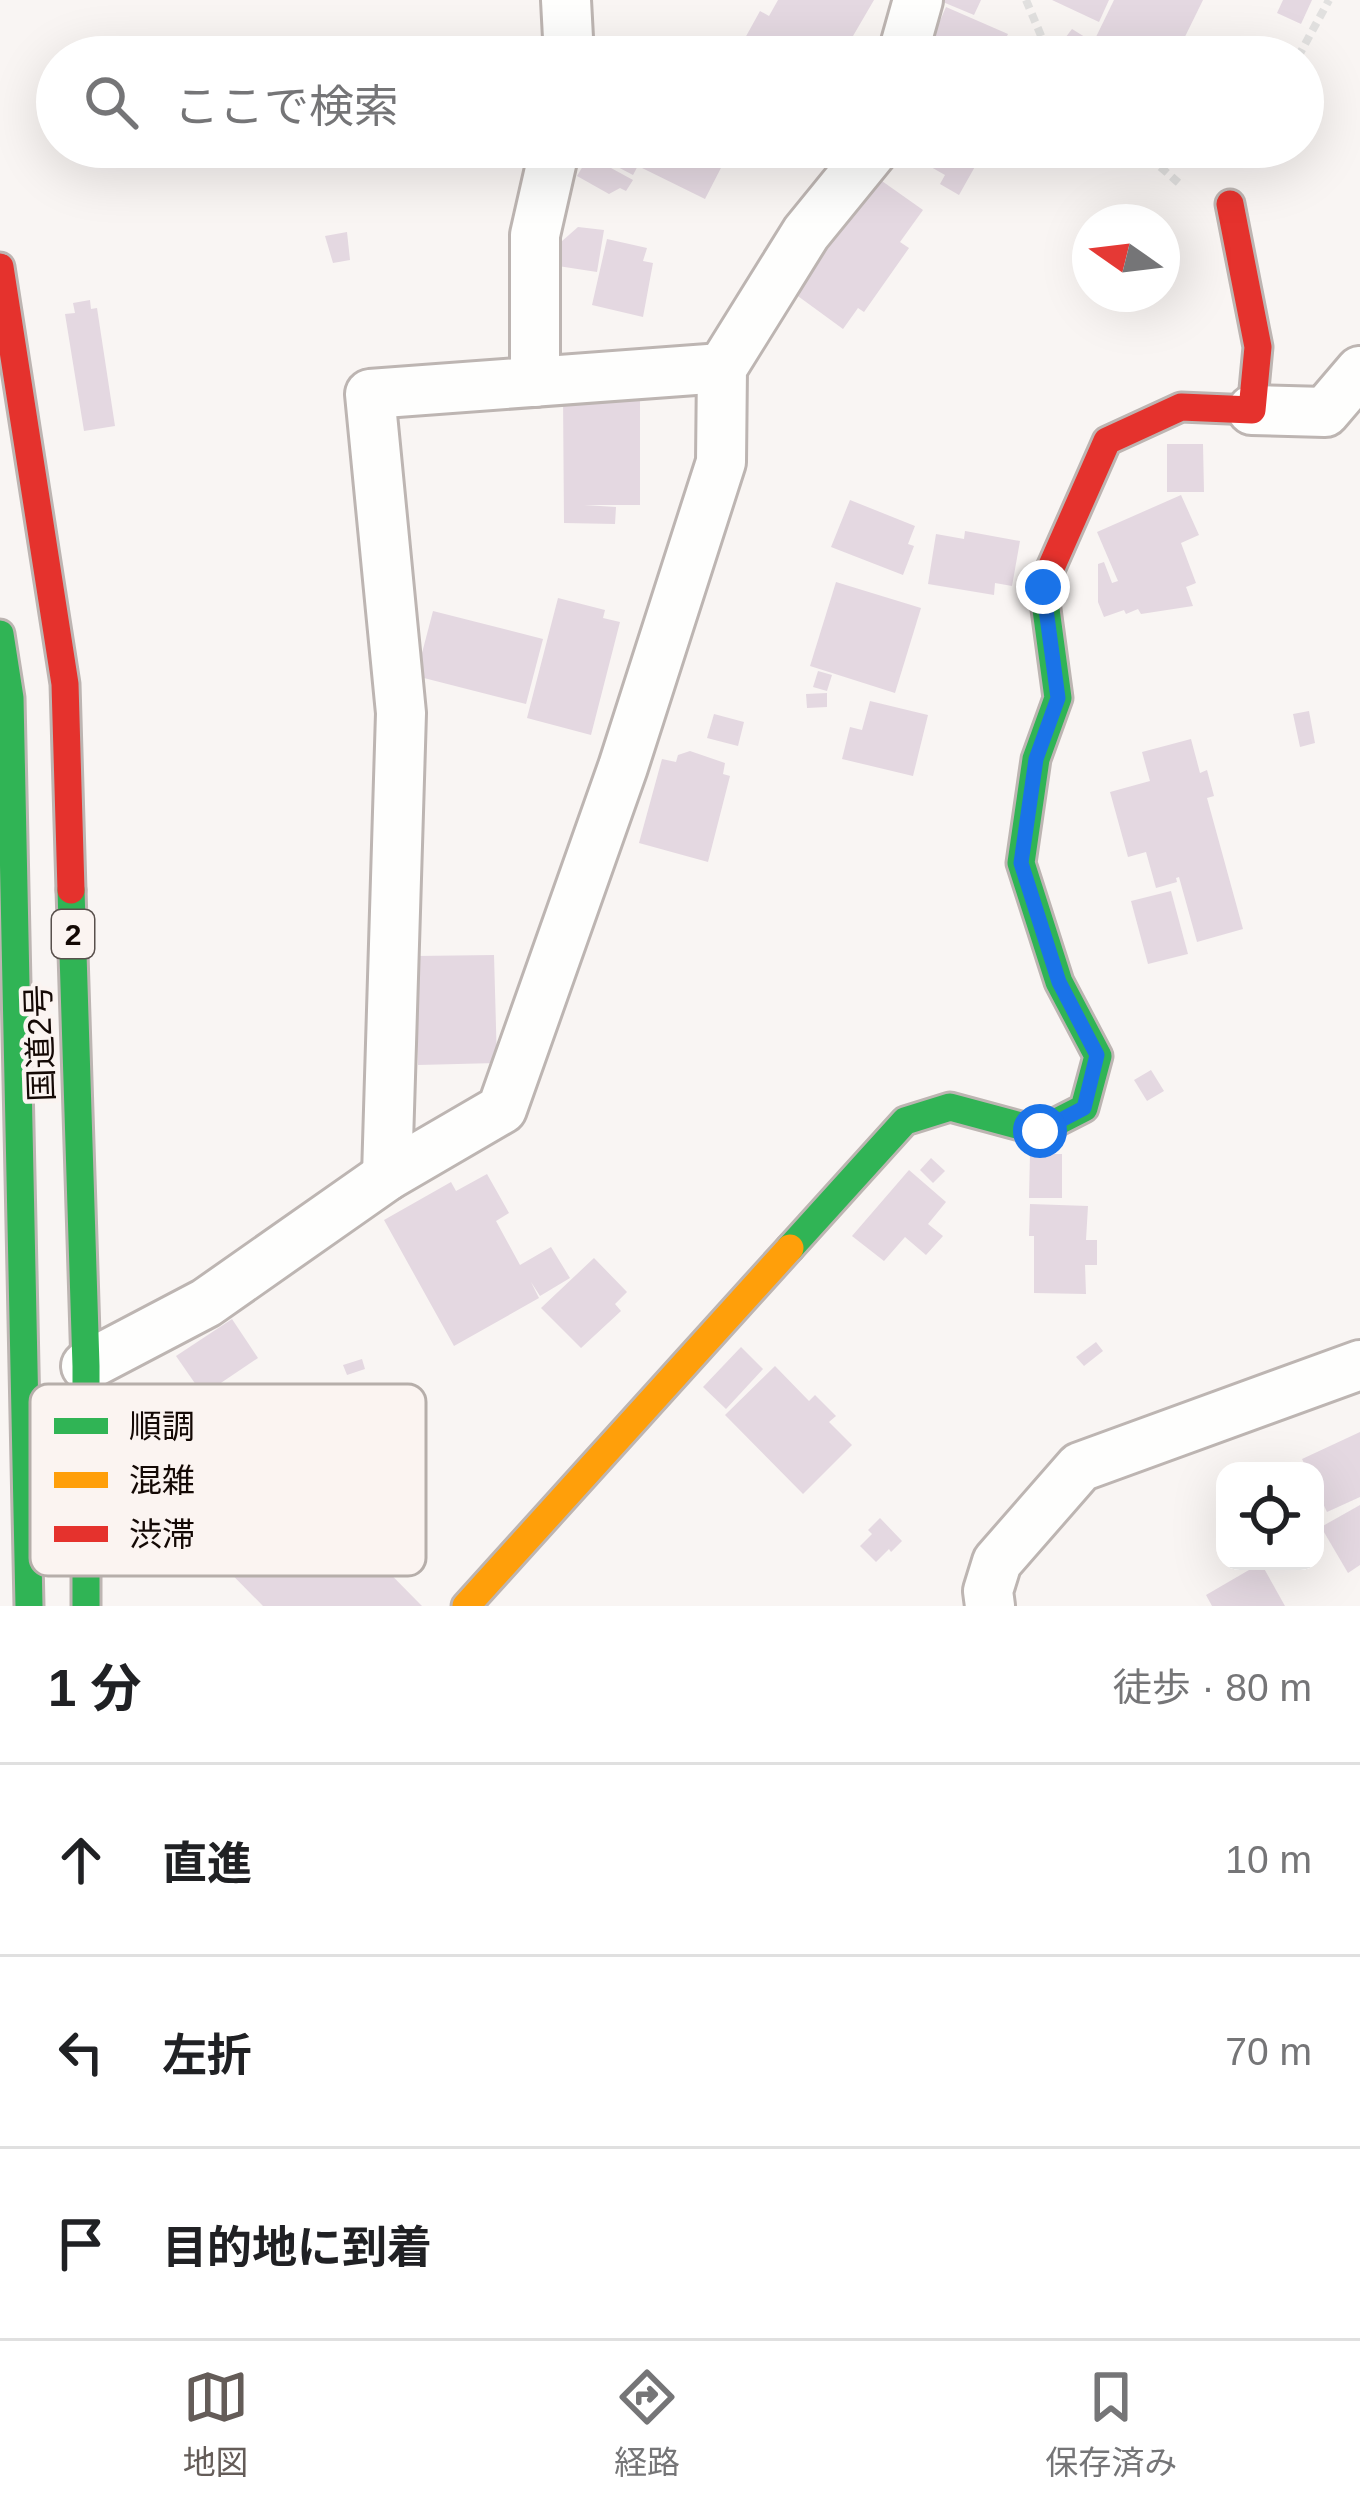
<!DOCTYPE html>
<html lang="ja">
<head>
<meta charset="utf-8">
<style>
	:root { --surface:#fff; --page:#f2f2f2; --text:#202124; --muted:#757577; --line:#e0e0e0; --accent:#645c58 }
	body { margin:0; font-family:Arial,"Noto Sans JP",sans-serif; background:var(--page); color:var(--text) }
	.controls { position:absolute; right:36px; bottom:36px; display:grid; overflow:hidden; border-radius:24px; box-shadow:0 12px 48px #0002 }
	.controls button { width:108px; height:108px; display:grid; place-items:center; padding:0; border:0; border-bottom:3px solid var(--line); background:var(--surface); color:var(--text); font:60px sans-serif }
	.compass { position:absolute; left:1072px; top:204px; width:108px; height:108px; border-radius:50%; background:var(--surface); box-shadow:0 12px 48px #0002; rotate:284deg }
	.stop { position:absolute; width:36px; height:36px; margin:-27px; border:9px solid #1a73e8; border-radius:50%; background:#fff }
	.stop.end { background:#1a73e8; border-color:#fff; box-shadow:0 3px 12px #0008 }
	.list { margin:0; padding:0; list-style:none }
	h2 { display:flex; justify-content:space-between; align-items:center; height:156px; margin:0; padding:0 48px; font-size:51px }
	h2 small { font-size:39px; font-weight:400; color:var(--muted) }
	.list li { display:grid; grid-template-columns:78px 1fr auto; gap:36px; align-items:center; box-sizing:border-box; height:192px; padding:0 48px; border-top:3px solid var(--line) }
	.list b { display:block; font-size:45px; white-space:nowrap }
	.list em { font-size:39px; font-style:normal; color:var(--muted) }
	.icon { flex:none; width:66px; height:66px; fill:none; stroke:currentColor; stroke-width:2; stroke-linecap:round; stroke-linejoin:round }
	.map { position:relative; flex:none; width:1360px; height:1606px; overflow:hidden }
	.search { position:absolute; background:var(--surface); box-shadow:0 12px 48px #0002; left:36px; right:36px; top:36px; height:132px; display:flex; align-items:center; gap:30px; box-sizing:border-box; padding:0 42px; border-radius:66px; color:var(--muted); font-size:45px }
	.sheet { height:732px; background:var(--surface) }
	nav { display:flex; justify-content:space-around; align-items:center; box-sizing:border-box; height:168px; border-top:3px solid var(--line); background:var(--surface); font-size:33px; color:var(--muted) }
	nav a { display:grid; justify-items:center; gap:6px }
	nav .on { color:var(--accent) }
	.map>svg:first-child { display:block }
</style>
</head>
<body>
<div class="map">
<svg width="1360" height="1606" viewBox="0 0 1360 1606">
	<rect width="100%" height="100%" fill="#f9f5f3"/>
	<g fill="#e4d8e1">
		<polygon points="778,0 874,0 846,48 862,57 752,57 739,49 760,11 769,16"/>
		<polygon points="938,0 981,0 974,15"/>
		<polygon points="1052,0 1109,0 1099,22"/>
		<polygon points="1114,0 1203,0 1175,57 1124,57 1095,39"/>
		<polygon points="1283,0 1312,0 1301,24 1277,13"/>
		<polygon points="946,7 1008,34 997,57 924,57"/>
		<polygon points="1072,29 1117,57 1070,57 1059,46"/>
		<polygon points="589,147 648,147 633,175 587,151"/>
		<polygon points="650,147 693,147 724,162 705,199 640,167"/>
		<polygon points="703,147 746,147 735,166"/>
		<polygon points="896,147 986,147 959,195 940,184 945,175"/>
		<polygon points="589,156 633,180 626,191 620,188 609,194 577,176"/>
		<polygon points="872,174 923,210 900,242 909,248 864,312 858,308 843,329 791,291"/>
		<polygon points="578,227 604,230 597,272 558,266 561,242"/>
		<polygon points="347,232 350,260 333,263 325,236"/>
		<polygon points="607,239 647,248 643,261 653,263 643,317 592,305"/>
		<polygon points="90,300 91,309 97,308 115,426 84,431 65,314 75,313 73,303"/>
		<polygon points="640,395 640,505 584,505 616,507 615,524 564,523 563,396"/>
		<polygon points="1167,444 1203,444 1204,492 1167,492"/>
		<polygon points="1181,495 1199,535 1181,543 1196,583 1186,587 1193,606 1141,614 1138,609 1126,614 1124,610 1104,617 1098,602 1098,564 1104,562 1112,583 1118,581 1097,532"/>
		<polygon points="850,500 915,526 908,544 914,546 903,575 831,547"/>
		<polygon points="965,531 1020,541 1012,586 995,583 994,595 928,584 936,534 964,539"/>
		<polygon points="836,582 921,608 895,693 810,666"/>
		<polygon points="558,598 605,610 603,618 620,622 591,735 527,718"/>
		<polygon points="433,611 543,639 526,704 416,676"/>
		<polygon points="818,671 832,675 827,691 813,687"/>
		<polygon points="827,693 827,707 807,708 806,694"/>
		<polygon points="870,701 928,715 913,776 842,759 850,727 862,730"/>
		<polygon points="1309,711 1315,743 1300,747 1293,714"/>
		<polygon points="714,714 744,722 738,746 707,738"/>
		<polygon points="1191,739 1200,773 1207,770 1214,796 1207,798 1243,929 1197,942 1179,877 1176,878 1177,882 1156,888 1146,852 1128,857 1110,792 1150,781 1142,752"/>
		<polygon points="690,751 725,763 723,774 730,776 708,862 639,843 662,759 676,762 678,755"/>
		<polygon points="1171,891 1188,954 1148,964 1131,901"/>
		<polygon points="494,955 497,1063 418,1065 416,956"/>
		<polygon points="1151,1070 1164,1091 1147,1101 1134,1080"/>
		<polygon points="1030,1154 1062,1154 1062,1198 1029,1198"/>
		<polygon points="931,1158 945,1171 933,1183 920,1170"/>
		<polygon points="909,1170 946,1202 928,1224 943,1236 926,1255 905,1237 884,1261 852,1236"/>
		<polygon points="487,1174 509,1213 496,1221 520,1265 551,1247 570,1278 540,1296 531,1282 539,1298 454,1346 384,1220 451,1182 456,1191"/>
		<polygon points="1030,1204 1088,1206 1086,1240 1097,1240 1097,1265 1085,1265 1086,1294 1034,1293 1034,1236 1029,1236"/>
		<polygon points="594,1258 627,1292 615,1304 621,1311 581,1348 541,1308"/>
		<polygon points="232,1319 258,1358 203,1395 176,1356"/>
		<polygon points="1096,1342 1103,1351 1084,1366 1076,1357"/>
		<polygon points="741,1347 763,1369 726,1409 703,1387"/>
		<polygon points="362,1359 365,1369 347,1375 343,1365"/>
		<polygon points="775,1366 809,1401 815,1395 836,1416 829,1422 852,1445 803,1494 725,1415"/>
		<polygon points="1360,1432 1360,1497 1327,1512 1315,1487 1315,1471 1308,1471 1302,1459"/>
		<polygon points="279,1461 422,1606 263,1606 198,1540"/>
		<polygon points="1360,1505 1360,1565 1348,1573 1321,1527"/>
		<polygon points="880,1518 902,1541 891,1552 889,1549 876,1562 860,1546 872,1534 868,1530"/>
		<polygon points="1261,1563 1285,1606 1212,1606 1206,1595"/>
	</g>
	<g fill="none" stroke-linecap="round" stroke-linejoin="round">
		<g stroke="#bdb5b2" stroke-width="54">
			<g id="street">
				<polyline points="566,0 569,57"/>
				<polyline points="902,57 918,0"/>
				<polyline points="535,382 535,235 555,147"/>
				<polyline points="1252,410 1325,412 1360,371"/>
				<polyline points="387,1176 401,713 370,394 722,368"/>
				<polyline points="86,1366 206,1303 387,1176 502,1109 623,767 721,462 722,368 806,233 876,147"/>
				<polyline points="990,1606 988,1591 997,1562 1080,1467 1360,1365"/>
			</g>
		</g>
		<g stroke="#bdb5b2" stroke-width="33">
			<g id="fast">
				<polyline points="0,634 10,698 29,1606"/>
				<polyline points="71,890 86,1366 86,1606"/>
				<polyline points="790,1248 905,1121 950,1107 1039,1131 1084,1108 1098,1056 1059,982 1021,863 1036,759 1058,698 1043,587 1046,579"/>
			</g>
		</g>
		<g stroke="#bdb5b2" stroke-width="33">
			<polyline id="slow" points="466,1606 790,1248"/>
		</g>
		<g stroke="#bdb5b2" stroke-width="33">
			<g id="jam">
				<polyline points="0,267 65,684 71,890"/>
				<polyline points="1046,579 1107,441 1181,407 1252,410 1258,347 1230,204"/>
			</g>
		</g>
		<g stroke="#e1e0df" stroke-width="8" stroke-dasharray="9 6" stroke-linecap="butt">
			<polyline points="1026,0 1050,57"/>
			<polyline points="1298,57 1329,0"/>
			<polyline points="1138,147 1182,186"/>
		</g>
		<use href="#street" stroke="#fefefd" stroke-width="48"/>
		<use href="#fast" stroke="#30b455" stroke-width="27"/>
		<use href="#slow" stroke="#ff9f0a" stroke-width="27"/>
		<use href="#jam" stroke="#e5322d" stroke-width="27"/>
	</g>
	<g fill="none" stroke-linecap="round" stroke-linejoin="round">
		<polyline stroke="#1a73e8" stroke-width="15" points="1040,1131 1084,1108 1097,1055 1059,982 1021,863 1036,759 1058,698 1043,587"/>
	</g>
	<g text-anchor="middle" dominant-baseline="central" stroke-width="9" stroke-linejoin="round" paint-order="stroke">
		<rect fill="#fbf4f1" stroke="#59504c" stroke-width="3" x="52" y="910" width="42" height="48" rx="9"/>
		<g font-size="30" font-weight="bold" fill="#140905">
			<text x="73" y="934">2</text>
		</g>
		<g font-size="33" fill="#140905" stroke="#fbf4f1">
			<text transform="translate(40 1043) rotate(-92)">国道2号</text>
		</g>
	</g>
	<rect x="30" y="1384" width="396" height="192" rx="18" fill="#fbf4f1" stroke="#b6aeaa" stroke-width="3"/>
	<rect x="54" y="1418" width="54" height="16" fill="#30b455"/>
	<rect x="54" y="1472" width="54" height="16" fill="#ff9f0a"/>
	<rect x="54" y="1526" width="54" height="16" fill="#e5322d"/>
	<g font-size="33" fill="#140905">
		<text x="129" y="1438">順調</text>
		<text x="129" y="1492">混雑</text>
		<text x="129" y="1546">渋滞</text>
	</g>
</svg>
<div class="controls">
<button><svg class="icon" aria-label="locate" viewBox="0 0 24 24"><circle cx="12" cy="12" r="6"/><path d="M12 2v4M12 18v4M2 12h4M18 12h4"/></svg></button>
</div>
<svg class="compass" viewBox="-18 -18 36 36"><path d="M0-13l5 13h-10z" fill="#e53935"/><path d="M0 13l5-13h-10z" fill="#757577"/></svg>
<div class="stop" style="left:1040px;top:1131px"></div>
<div class="stop end" style="left:1043px;top:587px"></div>
<div class="search"><svg class="icon" aria-label="search" viewBox="0 0 24 24"><circle cx="10" cy="10" r="6"/><path d="M15 15l6 6"/></svg>ここで検索</div>
</div>
<section class="sheet">
<h2>1 分<small>徒歩 · 80 m</small></h2>
<ul class="list">
<li><svg class="icon" aria-label="ahead" viewBox="0 0 24 24"><path d="M12 20V5M6 11l6-6 6 6"/></svg><div><b>直進</b></div><em>10 m</em></li>
<li><svg class="icon" aria-label="left" viewBox="0 0 24 24"><path d="M17 20v-9H6M10 6l-5 5 5 5"/></svg><div><b>左折</b></div><em>70 m</em></li>
<li><svg class="icon" aria-label="arrive" viewBox="0 0 24 24"><path d="M6 21V4h12l-3 4 3 4H6"/></svg><div><b>目的地に到着</b></div></li>
</ul>
</section>
<nav>
<a class="on"><svg class="icon" aria-label="map" viewBox="0 0 24 24"><path d="M3 6l6-2 6 2 6-2v14l-6 2-6-2-6 2zM9 4v14M15 6v14"/></svg>地図</a>
<a><svg class="icon" aria-label="directions" viewBox="0 0 24 24"><path d="M12 3l9 9-9 9-9-9zM9 14v-3h6M13 9l2 2-2 2"/></svg>経路</a>
<a><svg class="icon" aria-label="saved" viewBox="0 0 24 24"><path d="M7 4h10v16l-5-4-5 4z"/></svg>保存済み</a>
</nav>
</body>
</html>
